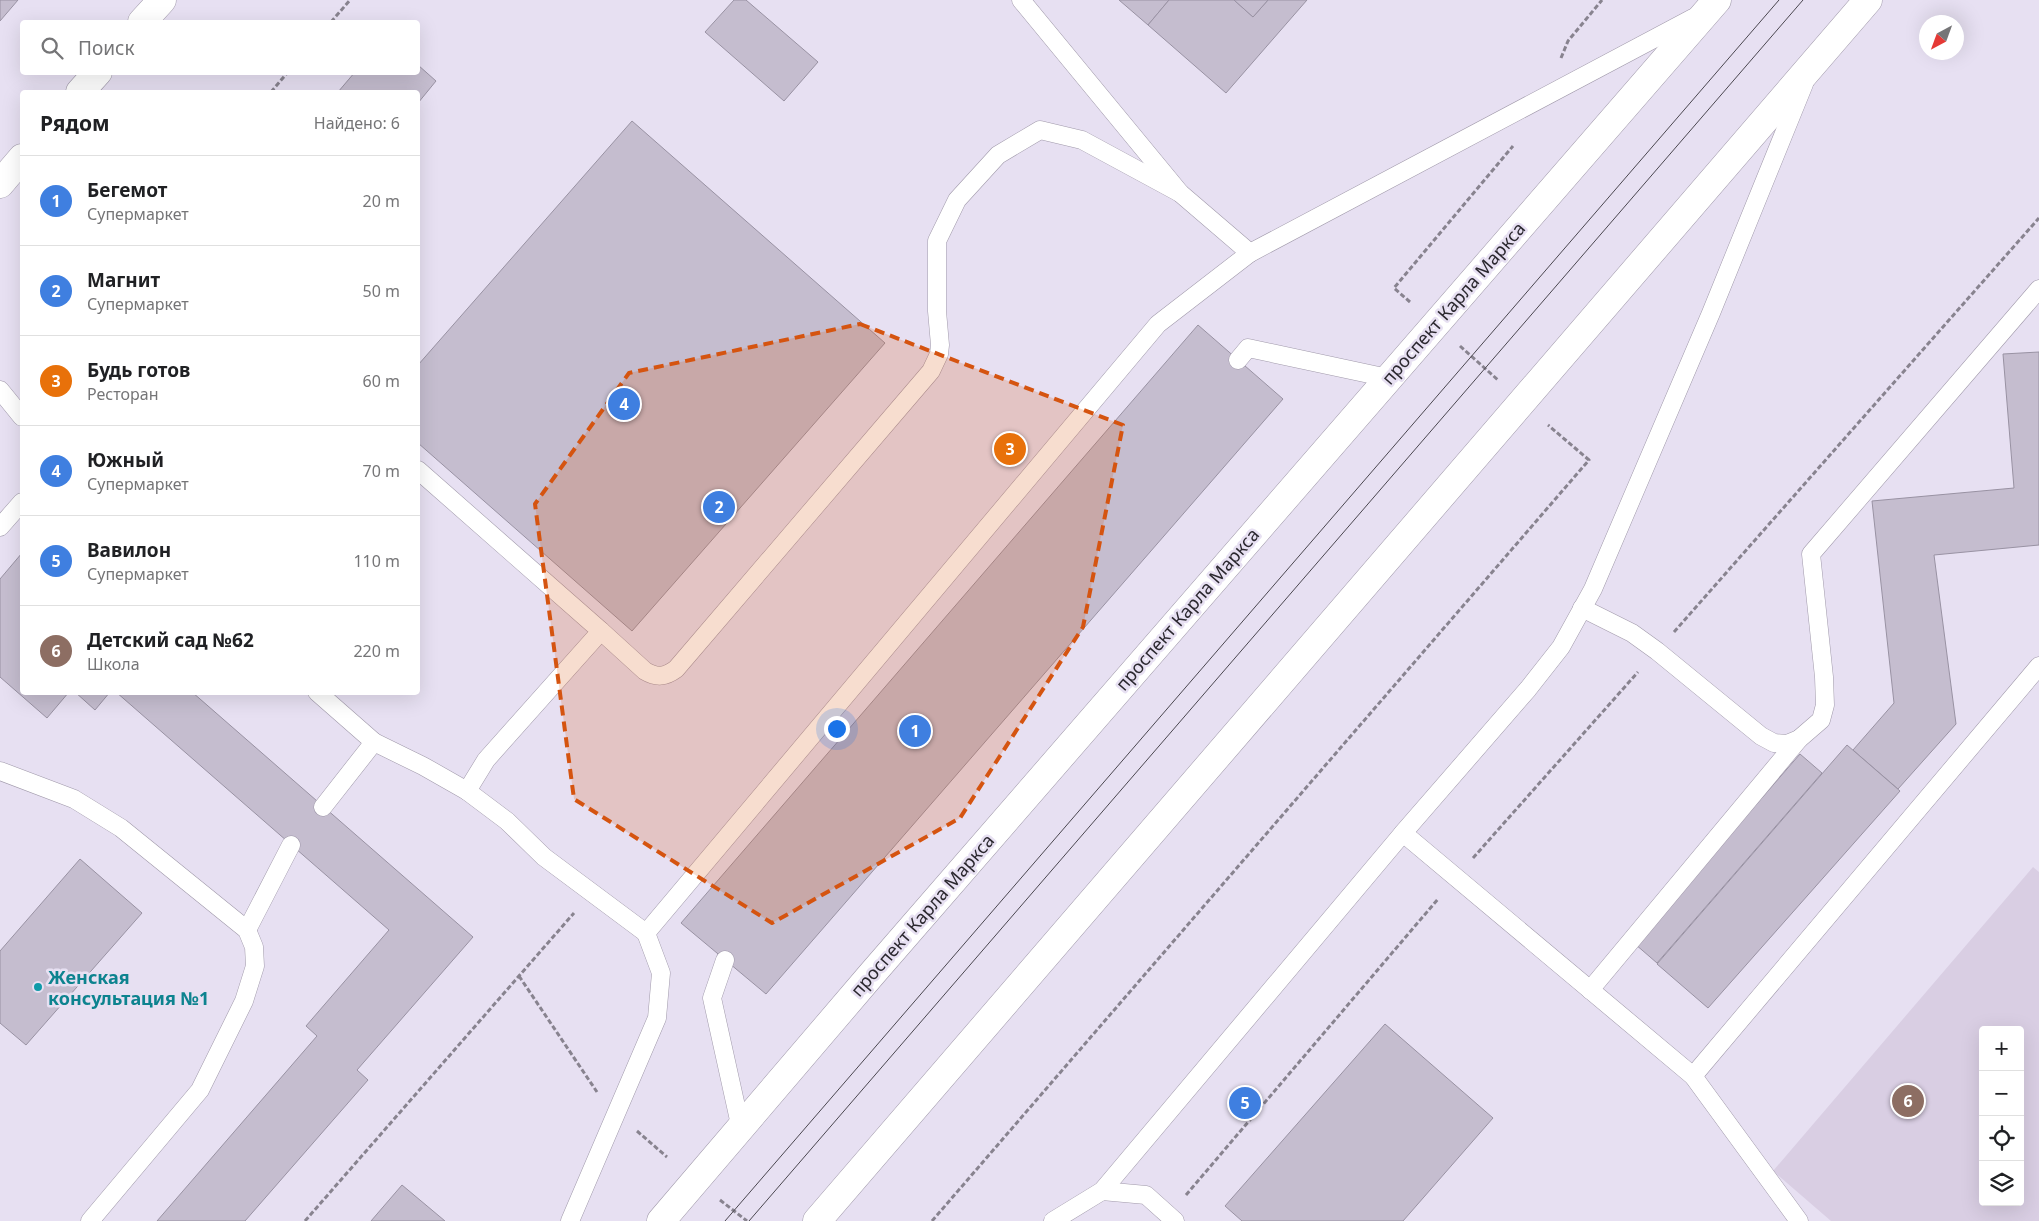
<!DOCTYPE html>
<html lang="ru">
<head>
<meta charset="utf-8">
<style>
	:root { --surface:#fff; --page:#f2f2f2; --text:#202124; --muted:#757577; --line:#e0e0e0; --accent:#0b8043 }
	body { margin:0; font-family:"Noto Sans",sans-serif; background:var(--page); color:var(--text) }
	.controls { position:absolute; right:15px; bottom:15px; display:grid; overflow:hidden; border-radius:5px; box-shadow:0 5px 20px #0002 }
	.controls button { width:45px; height:45px; display:grid; place-items:center; padding:0; border:0; border-bottom:1px solid var(--line); background:var(--surface); color:var(--text); font:25px sans-serif }
	.compass { position:absolute; left:1919px; top:15px; width:45px; height:45px; border-radius:50%; background:var(--surface); box-shadow:0 5px 20px #0002; rotate:221deg }
	.you { position:absolute; left:836px; top:728px; width:18px; height:18px; margin:-12px; border:4px solid #fff; border-radius:50%; background:#1a73e8; box-shadow:0 0 0 8px #1a73e833 }
	.badge { display:grid; place-items:center; width:32px; height:32px; border-radius:50%; background:var(--accent); color:#fff; font-size:16px; font-weight:700 }
	.pin { position:absolute; translate:-50% -50%; border:2px solid #fff; box-shadow:0 1px 5px #0006 }
	.list { margin:0; padding:0; list-style:none }
	h2 { display:flex; justify-content:space-between; align-items:center; height:65px; margin:0; padding:0 20px; font-size:21px }
	h2 small { font-size:16px; font-weight:400; color:var(--muted) }
	.list li { display:grid; grid-template-columns:32px 1fr auto; gap:15px; align-items:center; box-sizing:border-box; height:90px; padding:0 20px; border-top:1px solid var(--line) }
	.list b { display:block; font-size:19px; white-space:nowrap }
	.list p { margin:0; font-size:16px; white-space:nowrap; color:var(--muted) }
	.list em { font-size:16px; font-style:normal; color:var(--muted) }
	.icon { flex:none; width:28px; height:28px; fill:none; stroke:currentColor; stroke-width:2; stroke-linecap:round; stroke-linejoin:round }
	.map { position:relative; flex:none; width:2039px; height:1221px; overflow:hidden }
	.search { position:absolute; background:var(--surface); box-shadow:0 5px 20px #0002; left:20px; top:20px; width:400px; height:55px; display:flex; align-items:center; gap:12px; box-sizing:border-box; padding:0 18px; border-radius:5px; color:var(--muted); font-size:19px }
	.panel { position:absolute; background:var(--surface); box-shadow:0 5px 20px #0002; left:20px; top:90px; width:400px; height:605px; border-radius:5px }
	.map>svg:first-child { display:block }
</style>
</head>
<body>
<div class="map">
<svg width="2039" height="1221" viewBox="0 0 2039 1221">
	<rect width="100%" height="100%" fill="#e7e0f2"/>
	<path fill="#d9cee3" fill-rule="evenodd" d="M2033 867 2039 872V1221H1831L1773 1171ZM1983 1030H2020V1202H1983Z"/>
	<g fill="#c5bdcf" stroke="#9992a3">
		<polygon points="0,0 18,0 0,21"/>
		<polygon points="734,0 746,0 818,62 784,101 705,32"/>
		<polygon points="1119,0 1169,0 1148,25"/>
		<polygon points="1169,0 1234,0 1253,17 1268,0 1307,0 1226,93 1148,25"/>
		<polygon points="1234,0 1268,0 1253,17"/>
		<polygon points="418,65 436,81 418,103 418,92 338,92 355,72 418,72"/>
		<polygon points="632,121 885,343 632,631 418,443 418,365"/>
		<polygon points="1198,325 1283,399 766,994 681,923"/>
		<polygon points="2039,352 2039,545 1934,555 1956,724 1898,789 1853,750 1894,703 1872,501 2014,488 2003,354"/>
		<polygon points="22,553 22,692 69,692 47,718 0,677 0,579"/>
		<polygon points="75,692 110,692 95,710"/>
		<polygon points="116,692 192,692 473,937 357,1070 368,1080 245,1221 157,1221 317,1036 306,1026 389,930"/>
		<polygon points="1847,745 1900,791 1708,1008 1657,964"/>
		<polygon points="1800,754 1822,773 1657,963 1635,944"/>
		<polygon points="80,859 142,913 26,1045 0,1023 0,951"/>
		<polygon points="1385,1024 1493,1118 1403,1221 1242,1221 1225,1206"/>
		<polygon points="402,1185 445,1221 371,1221"/>
	</g>
	<g fill="none" stroke-linecap="round" stroke-linejoin="round">
		<g stroke="#a099aa" stroke-width="19">
			<g id="service">
				<polyline points="1021,0 1180,193 1250,253"/>
				<polyline points="1238,360 1248,348 1388,378"/>
				<polyline points="0,390 22,417"/>
				<polyline points="418,470 601,631 486,760 467,791 507,821 544,857 646,933"/>
				<polyline points="0,527 22,502"/>
				<polyline points="1582,608 1632,633 1657,651 1761,736 1774,743 1787,744 1799,739 1821,720 1825,705 1824,677 1811,554 2039,289"/>
				<path d="M601 631 645 671C657 678 665 677 676 669L931 371 939 354 940 345 937 311V241L957 200 998 155 1040 130 1082 140 1180 193"/>
				<polyline points="317,692 374,742"/>
				<polyline points="0,771 74,799 121,828 247,930 254,947 255,966 244,1001 200,1090 90,1221"/>
				<polyline points="323,807 374,742 423,766 467,791"/>
				<polyline points="1403,833 1528,689 1561,647 1593,589 1711,313 1804,84"/>
				<polyline points="247,930 291,845"/>
				<polyline points="725,960 712,998 741,1129"/>
				<polyline points="1590,990 1799,739"/>
				<polyline points="1693,1076 2039,666"/>
				<polyline points="1102,1191 1146,1195 1175,1221"/>
				<polyline points="570,1221 657,1018 661,973 646,933 1158,324 1250,253 1693,18"/>
				<polyline points="1053,1221 1102,1191 1403,833 1693,1076 1799,1221"/>
			</g>
		</g>
		<g stroke="#a099aa" stroke-width="29">
			<g id="secondary">
				<polyline points="142,22 162,0"/>
				<polyline points="80,92 98,72"/>
				<polyline points="0,184 22,158"/>
				<polyline points="661,1221 871,975 1717,0"/>
				<polyline points="817,1221 1868,0"/>
			</g>
		</g>
		<g stroke="#88838f" stroke-width="3" stroke-dasharray="5 2.5" stroke-linecap="butt">
			<polyline points="331,22 350,0"/>
			<polyline points="1561,58 1568,41 1602,0"/>
			<polyline points="271,92 288,72"/>
			<polyline points="1410,302 1394,288 1513,146"/>
			<polyline points="1460,346 1498,380"/>
			<polyline points="1674,632 2039,218"/>
			<polyline points="1473,858 1638,672"/>
			<polyline points="519,976 597,1092"/>
			<polyline points="637,1131 667,1157"/>
			<polyline points="1186,1195 1438,899"/>
			<polyline points="720,1200 747,1221"/>
			<polyline points="305,1221 574,913"/>
			<polyline points="932,1221 1589,460 1548,425"/>
		</g>
		<use href="#service" stroke="#fff" stroke-width="18"/>
		<use href="#secondary" stroke="#fff" stroke-width="28"/>
		<g stroke="#4b4750" stroke-width="1">
			<polyline points="725,1221 1779,0"/>
			<polyline points="749,1221 1803,0"/>
		</g>
	</g>
	<path fill="#d55410" fill-opacity="0.2" stroke="#d55410" stroke-width="4" stroke-dasharray="10 6" stroke-linejoin="round" d="M860 324 1123 425 1083 627 960 818 772 923 574 799 535 504 629 373Z"/>
	<circle fill="#0f9aa8" stroke="#e7e0f2" stroke-width="2" cx="38" cy="987" r="5"/>
	<g text-anchor="middle" dominant-baseline="central" stroke-width="5" stroke-linejoin="round" paint-order="stroke">
		<g font-size="18" fill="#2b282f" stroke="#e7e0f2">
			<text transform="translate(1453 303) rotate(-49)">проспект Карла Маркса</text>
			<text transform="translate(1187 609) rotate(-49)">проспект Карла Маркса</text>
			<text transform="translate(922 915) rotate(-49)">проспект Карла Маркса</text>
		</g>
		<g font-size="18" font-weight="bold" fill="#0d838f" stroke="#e7e0f2" text-anchor="start">
			<text x="48" y="977">Женская<tspan x="48" dy="21">консультация №1</tspan></text>
		</g>
	</g>
</svg>
<div class="controls">
<button>+</button>
<button>−</button>
<button><svg class="icon" aria-label="locate" viewBox="0 0 24 24"><circle cx="12" cy="12" r="6"/><path d="M12 2v4M12 18v4M2 12h4M18 12h4"/></svg></button>
<button><svg class="icon" aria-label="layers" viewBox="0 0 24 24"><path d="M12 4l9 5-9 5-9-5zM3 14l9 5 9-5"/></svg></button>
</div>
<svg class="compass" viewBox="-18 -18 36 36"><path d="M0-13l5 13h-10z" fill="#e53935"/><path d="M0 13l5-13h-10z" fill="#757577"/></svg>
<div class="you"></div>
<div class="pin badge" style="left:915px;top:731px;background:#3f7fe0">1</div>
<div class="pin badge" style="left:719px;top:507px;background:#3f7fe0">2</div>
<div class="pin badge" style="left:1010px;top:449px;background:#e8710a">3</div>
<div class="pin badge" style="left:624px;top:404px;background:#3f7fe0">4</div>
<div class="pin badge" style="left:1245px;top:1103px;background:#3f7fe0">5</div>
<div class="pin badge" style="left:1908px;top:1101px;background:#8d6e63">6</div>
<div class="search"><svg class="icon" aria-label="search" viewBox="0 0 24 24"><circle cx="10" cy="10" r="6"/><path d="M15 15l6 6"/></svg>Поиск</div>
<section class="panel">
<h2>Рядом<small>Найдено: 6</small></h2>
<ul class="list">
<li><span class="badge" style="background:#3f7fe0">1</span><div><b>Бегемот</b><p>Супермаркет</p></div><em>20 m</em></li>
<li><span class="badge" style="background:#3f7fe0">2</span><div><b>Магнит</b><p>Супермаркет</p></div><em>50 m</em></li>
<li><span class="badge" style="background:#e8710a">3</span><div><b>Будь готов</b><p>Ресторан</p></div><em>60 m</em></li>
<li><span class="badge" style="background:#3f7fe0">4</span><div><b>Южный</b><p>Супермаркет</p></div><em>70 m</em></li>
<li><span class="badge" style="background:#3f7fe0">5</span><div><b>Вавилон</b><p>Супермаркет</p></div><em>110 m</em></li>
<li><span class="badge" style="background:#8d6e63">6</span><div><b>Детский сад №62</b><p>Школа</p></div><em>220 m</em></li>
</ul>
</section>
</div>
</body>
</html>
